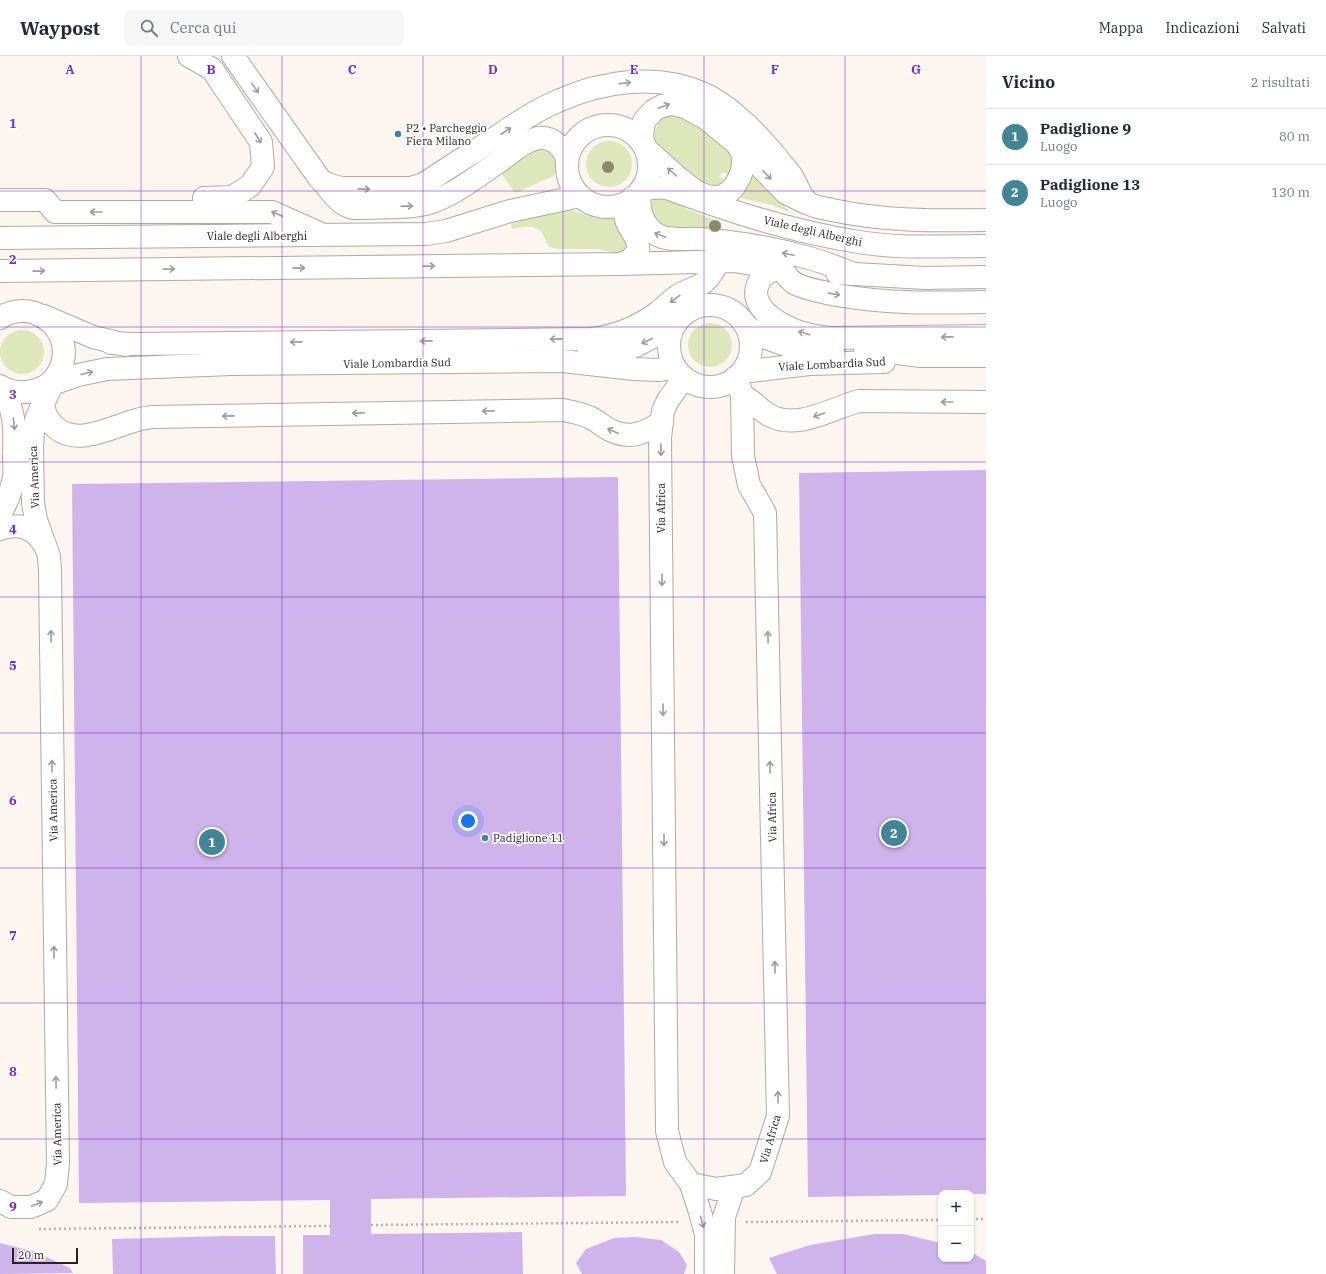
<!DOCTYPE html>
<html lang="it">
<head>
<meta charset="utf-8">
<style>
	:root { --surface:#fff; --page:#f6f6f7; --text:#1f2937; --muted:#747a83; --line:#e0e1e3; --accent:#438497 }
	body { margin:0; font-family:"IBM Plex Serif",serif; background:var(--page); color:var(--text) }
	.controls { position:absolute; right:12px; bottom:12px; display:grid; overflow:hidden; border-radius:8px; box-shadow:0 1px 3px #0004 }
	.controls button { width:36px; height:36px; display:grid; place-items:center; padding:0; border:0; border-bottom:1px solid var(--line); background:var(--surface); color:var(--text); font:20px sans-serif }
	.scale { position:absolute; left:12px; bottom:10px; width:66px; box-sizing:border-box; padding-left:4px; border:2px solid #272422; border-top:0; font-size:11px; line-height:14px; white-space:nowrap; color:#272422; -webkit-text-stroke:3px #fff; paint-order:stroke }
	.you { position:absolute; left:468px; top:765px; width:14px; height:14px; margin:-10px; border:3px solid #fff; border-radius:50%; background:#1a73e8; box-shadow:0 0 0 6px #1a73e833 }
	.badge { display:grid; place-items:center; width:26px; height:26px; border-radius:50%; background:var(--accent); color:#fff; font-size:13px; font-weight:700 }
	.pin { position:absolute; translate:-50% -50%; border:2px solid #fff; box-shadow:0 1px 4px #0006 }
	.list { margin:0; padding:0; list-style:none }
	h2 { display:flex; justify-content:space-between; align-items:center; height:52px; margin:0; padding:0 16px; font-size:17px }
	h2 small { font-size:13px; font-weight:400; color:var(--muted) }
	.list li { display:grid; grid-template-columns:26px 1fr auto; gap:12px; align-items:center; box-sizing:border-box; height:56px; padding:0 16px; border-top:1px solid var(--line) }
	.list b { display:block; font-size:15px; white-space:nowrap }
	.list p { margin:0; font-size:13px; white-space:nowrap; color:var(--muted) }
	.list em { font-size:13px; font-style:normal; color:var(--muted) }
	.icon { flex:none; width:22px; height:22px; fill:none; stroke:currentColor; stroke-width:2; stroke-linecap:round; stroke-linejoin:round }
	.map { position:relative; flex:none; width:986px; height:1218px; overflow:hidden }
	header { display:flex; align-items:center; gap:24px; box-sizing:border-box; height:56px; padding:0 20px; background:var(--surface); border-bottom:1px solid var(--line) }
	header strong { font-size:19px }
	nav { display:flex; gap:22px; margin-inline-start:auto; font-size:14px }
	.search { width:280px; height:36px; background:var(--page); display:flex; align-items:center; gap:10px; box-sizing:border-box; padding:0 14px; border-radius:8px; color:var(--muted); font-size:15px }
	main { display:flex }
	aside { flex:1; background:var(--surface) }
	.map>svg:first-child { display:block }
</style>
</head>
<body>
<header>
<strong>Waypost</strong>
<div class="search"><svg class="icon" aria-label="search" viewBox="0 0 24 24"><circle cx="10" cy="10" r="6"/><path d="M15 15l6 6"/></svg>Cerca qui</div>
<nav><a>Mappa</a><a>Indicazioni</a><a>Salvati</a></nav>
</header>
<main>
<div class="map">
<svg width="986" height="1218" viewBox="0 0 986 1218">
	<rect width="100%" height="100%" fill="#fdf5f0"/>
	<g fill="#dee7bc">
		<polygon points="684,57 735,97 732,122 723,116 719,121 729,128 718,133 700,128 656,89 654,79 659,64 664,60"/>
		<circle cx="609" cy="108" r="23"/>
		<path d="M535 93C552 93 562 103 554 120L515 137 500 116Z"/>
		<polygon points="748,112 791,157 772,149 733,140"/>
		<polygon points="658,141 678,146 687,153 722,167 720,174 667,174 653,162 650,150 652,145"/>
		<path d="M562 153C575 154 579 157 591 160 598 163 606 163 614 162 618 173 624 182 628 193L621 197H614L598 193H559L549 191C546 186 544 180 541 176 534 168 521 171 512 173L511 168 549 155Z"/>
		<circle cx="710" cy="289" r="22"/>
		<circle cx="22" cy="296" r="22"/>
	</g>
	<g fill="#cfb4eb">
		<polygon points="986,414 986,1138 941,1137 941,1139 808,1141 799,417"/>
		<polygon points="618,421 626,1140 371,1143 371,1178 522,1176 523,1218 303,1218 303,1179 330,1179 330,1144 79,1147 72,428"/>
		<polygon points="875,1178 903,1178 941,1187 941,1203 971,1203 971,1196 986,1205 986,1218 777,1218 769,1202 810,1189"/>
		<polygon points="229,1180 275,1180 276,1218 113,1218 112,1183"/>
		<polygon points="635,1181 661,1184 679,1196 687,1209 684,1218 582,1218 576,1207 586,1193 614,1182"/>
		<polygon points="0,1187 36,1196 70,1212 73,1217 0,1218"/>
	</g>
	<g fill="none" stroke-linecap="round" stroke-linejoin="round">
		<g stroke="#b1a9a4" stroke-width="24">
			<g id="minor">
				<polyline points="189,0 212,13 261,86 263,111 250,130 232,141 204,142"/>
				<path d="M233 0 319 122C325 129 333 130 342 132H411L424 128C446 113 469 99 492 84 513 70 534 55 558 45 602 25 657 17 702 37 716 43 728 52 739 62 759 79 775 99 791 119 798 129 800 142 810 148 816 152 826 152 832 154 883 165 935 165 986 164"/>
				<circle cx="608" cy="110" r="41"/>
				<path d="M323 126C332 136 339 149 353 152 374 151 409 153 429 147 453 140 482 117 504 102 514 94 525 85 538 82 552 80 563 91 567 103"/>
				<polyline points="698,137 677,121 645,92 642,81 644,65 654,54 662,50 671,48 678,49 687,52 707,63 743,93 786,137 806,147"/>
				<path d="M699 137C704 139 708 141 714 141 732 142 744 119 743 103 743 97 740 93 737 88"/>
				<polyline points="0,144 45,144 55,156 272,156 319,177"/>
				<polyline points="0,182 426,178 446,175 510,155 580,140"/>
				<polyline points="621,208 734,205 783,213"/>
				<path d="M0 215 621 208 630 204 638 196C641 172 613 170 632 142"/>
				<polyline points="837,217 925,222 986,221"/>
				<path d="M852 217C838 212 824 206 809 202 774 192 737 186 701 183 687 182 668 186 656 178 641 168 638 151 640 135 650 131 657 131 667 132 729 155 793 176 859 186 901 193 944 190 986 190"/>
				<path d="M986 246C935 247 888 248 837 239 824 236 808 234 796 228 788 224 786 216 778 212 769 215 762 219 758 228 747 253 785 272 803 277 813 280 822 281 831 282L986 280"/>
				<circle cx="710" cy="290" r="41"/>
				<polyline points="44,260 93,281 126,289"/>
				<path d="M0 262C9 255 24 253 35 257 61 267 72 294 57 319 46 337 17 341 0 330"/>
				<polyline points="747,271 769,283 791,291 833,296"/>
				<path d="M111 287 134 288 592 283C616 280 638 271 657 257 664 252 669 246 676 241 684 235 695 233 703 227 711 221 714 213 719 205 727 193 740 191 754 190"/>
				<polyline points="865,296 881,295 921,300 986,300"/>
				<path d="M587 301C599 299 611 298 622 295 643 288 661 277 679 263"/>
				<polyline points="742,316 809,308 884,306"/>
				<polyline points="684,322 668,344 663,355 660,382 667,1075 675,1106 691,1128 700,1156 706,1178 706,1218"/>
				<polyline points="44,331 78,319 107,313 231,308 562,305 634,313 658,314 675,312"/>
				<path d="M0 332C16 351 15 376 14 400 14 407 15 414 14 421 12 435 6 447 0 459"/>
				<path d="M742 339C752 344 759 353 769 359 797 375 832 352 859 345L986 346"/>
				<path d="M43 348C44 357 47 363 53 369 75 393 113 370 137 364 142 362 147 362 152 361L563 354C574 356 584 358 593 363 600 367 605 372 612 375 632 384 645 376 662 366"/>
				<path d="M0 473C19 467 33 471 43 487"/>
				<polyline points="691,1128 716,1133 746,1129 760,1116 778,1060 765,457 749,429 743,400 742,339 736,321"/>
				<polyline points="0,1145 11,1151 31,1151 47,1144 56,1128 58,1107 50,515 49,500 36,464 33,447 32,390 33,375 37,361 56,320"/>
				<polyline points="723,1218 724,1161 734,1131"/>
			</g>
		</g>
		<g stroke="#b7b0ac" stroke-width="2.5" stroke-dasharray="2 3" stroke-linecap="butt">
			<polyline points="971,1163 986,1163"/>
			<polyline points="746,1166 941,1164"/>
			<polyline points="371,1169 681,1166"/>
			<polyline points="39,1173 330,1170"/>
		</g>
		<use href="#minor" stroke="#fff" stroke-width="22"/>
	</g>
	<g fill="#89896d">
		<circle cx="608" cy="111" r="6"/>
		<circle cx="715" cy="170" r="6"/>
	</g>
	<defs><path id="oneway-shaft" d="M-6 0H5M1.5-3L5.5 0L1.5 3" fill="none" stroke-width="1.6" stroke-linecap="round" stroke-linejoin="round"/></defs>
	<g stroke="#9e9c9c">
		<use href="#oneway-shaft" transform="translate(625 27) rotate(-7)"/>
		<use href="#oneway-shaft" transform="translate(255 32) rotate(55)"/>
		<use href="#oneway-shaft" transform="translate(664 50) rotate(-21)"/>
		<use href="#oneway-shaft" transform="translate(506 75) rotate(-33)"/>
		<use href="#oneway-shaft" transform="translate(258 82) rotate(59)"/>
		<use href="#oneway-shaft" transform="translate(672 116) rotate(-138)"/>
		<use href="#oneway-shaft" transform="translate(767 119) rotate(46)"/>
		<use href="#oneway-shaft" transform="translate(364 133) rotate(1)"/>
		<use href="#oneway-shaft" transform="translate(407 150) rotate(-2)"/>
		<use href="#oneway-shaft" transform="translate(96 156) rotate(-180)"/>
		<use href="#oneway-shaft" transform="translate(277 158) rotate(-157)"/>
		<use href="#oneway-shaft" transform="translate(660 179) rotate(-158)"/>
		<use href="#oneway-shaft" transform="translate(788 198) rotate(-168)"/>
		<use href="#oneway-shaft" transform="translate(429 210) rotate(-1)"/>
		<use href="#oneway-shaft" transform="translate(299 212) rotate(-1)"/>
		<use href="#oneway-shaft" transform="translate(169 213) rotate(-1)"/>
		<use href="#oneway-shaft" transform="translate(39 215) rotate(-1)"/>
		<use href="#oneway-shaft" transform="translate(834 238) rotate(10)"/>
		<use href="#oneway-shaft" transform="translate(675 243) rotate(143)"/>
		<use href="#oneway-shaft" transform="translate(804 277) rotate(-163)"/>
		<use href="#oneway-shaft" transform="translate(947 281) rotate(179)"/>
		<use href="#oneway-shaft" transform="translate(556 283) rotate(179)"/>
		<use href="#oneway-shaft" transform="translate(426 285) rotate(179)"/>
		<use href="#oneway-shaft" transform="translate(647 285) rotate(153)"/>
		<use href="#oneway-shaft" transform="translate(296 286) rotate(179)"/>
		<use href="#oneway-shaft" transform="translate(87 317) rotate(-14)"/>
		<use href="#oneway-shaft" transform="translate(947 346) rotate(-180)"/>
		<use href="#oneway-shaft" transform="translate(488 355) rotate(179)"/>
		<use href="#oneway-shaft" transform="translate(358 357) rotate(179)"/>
		<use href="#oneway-shaft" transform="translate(819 359) rotate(161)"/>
		<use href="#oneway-shaft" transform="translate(228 360) rotate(179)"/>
		<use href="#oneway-shaft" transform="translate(14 368) rotate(84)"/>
		<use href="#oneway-shaft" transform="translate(613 375) rotate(-156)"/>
		<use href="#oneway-shaft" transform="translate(661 394) rotate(89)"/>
		<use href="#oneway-shaft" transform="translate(662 524) rotate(90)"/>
		<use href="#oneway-shaft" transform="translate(51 580) rotate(-91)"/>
		<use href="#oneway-shaft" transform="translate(768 581) rotate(-91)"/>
		<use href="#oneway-shaft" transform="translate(663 654) rotate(90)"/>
		<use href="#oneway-shaft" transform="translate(52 710) rotate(-91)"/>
		<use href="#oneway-shaft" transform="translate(770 711) rotate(-91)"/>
		<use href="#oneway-shaft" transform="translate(664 784) rotate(90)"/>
		<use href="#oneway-shaft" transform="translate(54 896) rotate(-91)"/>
		<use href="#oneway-shaft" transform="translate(775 911) rotate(-91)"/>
		<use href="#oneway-shaft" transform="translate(56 1026) rotate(-91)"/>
		<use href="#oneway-shaft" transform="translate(778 1041) rotate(-91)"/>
		<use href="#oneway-shaft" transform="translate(37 1148) rotate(-23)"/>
		<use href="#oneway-shaft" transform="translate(702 1166) rotate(75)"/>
	</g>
	<path fill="none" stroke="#7b2cbf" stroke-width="1" stroke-opacity="0.55" d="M141 0V1218M282 0V1218M423 0V1218M563 0V1218M704 0V1218M845 0V1218M0 135H986M0 271H986M0 406H986M0 541H986M0 677H986M0 812H986M0 947H986M0 1083H986"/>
	<g fill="#438497" stroke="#fff" stroke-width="1.5">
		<circle cx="398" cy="78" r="4"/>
		<circle cx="485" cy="782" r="4"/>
	</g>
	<g text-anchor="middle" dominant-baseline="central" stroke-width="3.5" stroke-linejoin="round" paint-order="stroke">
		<g font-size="11" fill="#272422" stroke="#fff" text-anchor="start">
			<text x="406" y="72">P2 • Parcheggio<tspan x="406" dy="13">Fiera Milano</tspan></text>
			<text x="493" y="782">Padiglione 11</text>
		</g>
		<g font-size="11" fill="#272422" stroke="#fff">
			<text transform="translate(813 175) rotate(13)">Viale degli Alberghi</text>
			<text x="257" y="180">Viale degli Alberghi</text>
			<text transform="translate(397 307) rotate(-1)">Viale Lombardia Sud</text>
			<text transform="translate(832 308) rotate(-3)">Viale Lombardia Sud</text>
			<text transform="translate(34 421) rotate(-92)">Via America</text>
			<text transform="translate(661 452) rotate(-90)">Via Africa</text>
			<text transform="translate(53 754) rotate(-91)">Via America</text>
			<text transform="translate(772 761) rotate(-91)">Via Africa</text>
			<text transform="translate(57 1078) rotate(-91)">Via America</text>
			<text transform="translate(770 1083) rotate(-74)">Via Africa</text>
		</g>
	</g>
	<g font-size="13" text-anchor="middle" font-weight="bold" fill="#7b2cbf" stroke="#fff" stroke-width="3.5" stroke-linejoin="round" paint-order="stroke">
		<text x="70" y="18">A</text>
		<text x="211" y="18">B</text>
		<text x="352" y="18">C</text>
		<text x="493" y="18">D</text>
		<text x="634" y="18">E</text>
		<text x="775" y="18">F</text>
		<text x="916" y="18">G</text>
		<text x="13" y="72">1</text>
		<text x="13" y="208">2</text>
		<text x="13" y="343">3</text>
		<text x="13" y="478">4</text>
		<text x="13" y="614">5</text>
		<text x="13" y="749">6</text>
		<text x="13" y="884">7</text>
		<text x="13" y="1020">8</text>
		<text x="13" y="1155">9</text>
	</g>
</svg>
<div class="controls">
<button>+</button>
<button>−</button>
</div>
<div class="scale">20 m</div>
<div class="you"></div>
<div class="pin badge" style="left:212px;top:786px">1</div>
<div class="pin badge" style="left:894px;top:777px">2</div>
</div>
<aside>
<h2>Vicino<small>2 risultati</small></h2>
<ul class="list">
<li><span class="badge">1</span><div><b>Padiglione 9</b><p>Luogo</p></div><em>80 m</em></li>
<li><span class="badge">2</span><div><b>Padiglione 13</b><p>Luogo</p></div><em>130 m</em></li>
</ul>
</aside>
</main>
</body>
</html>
